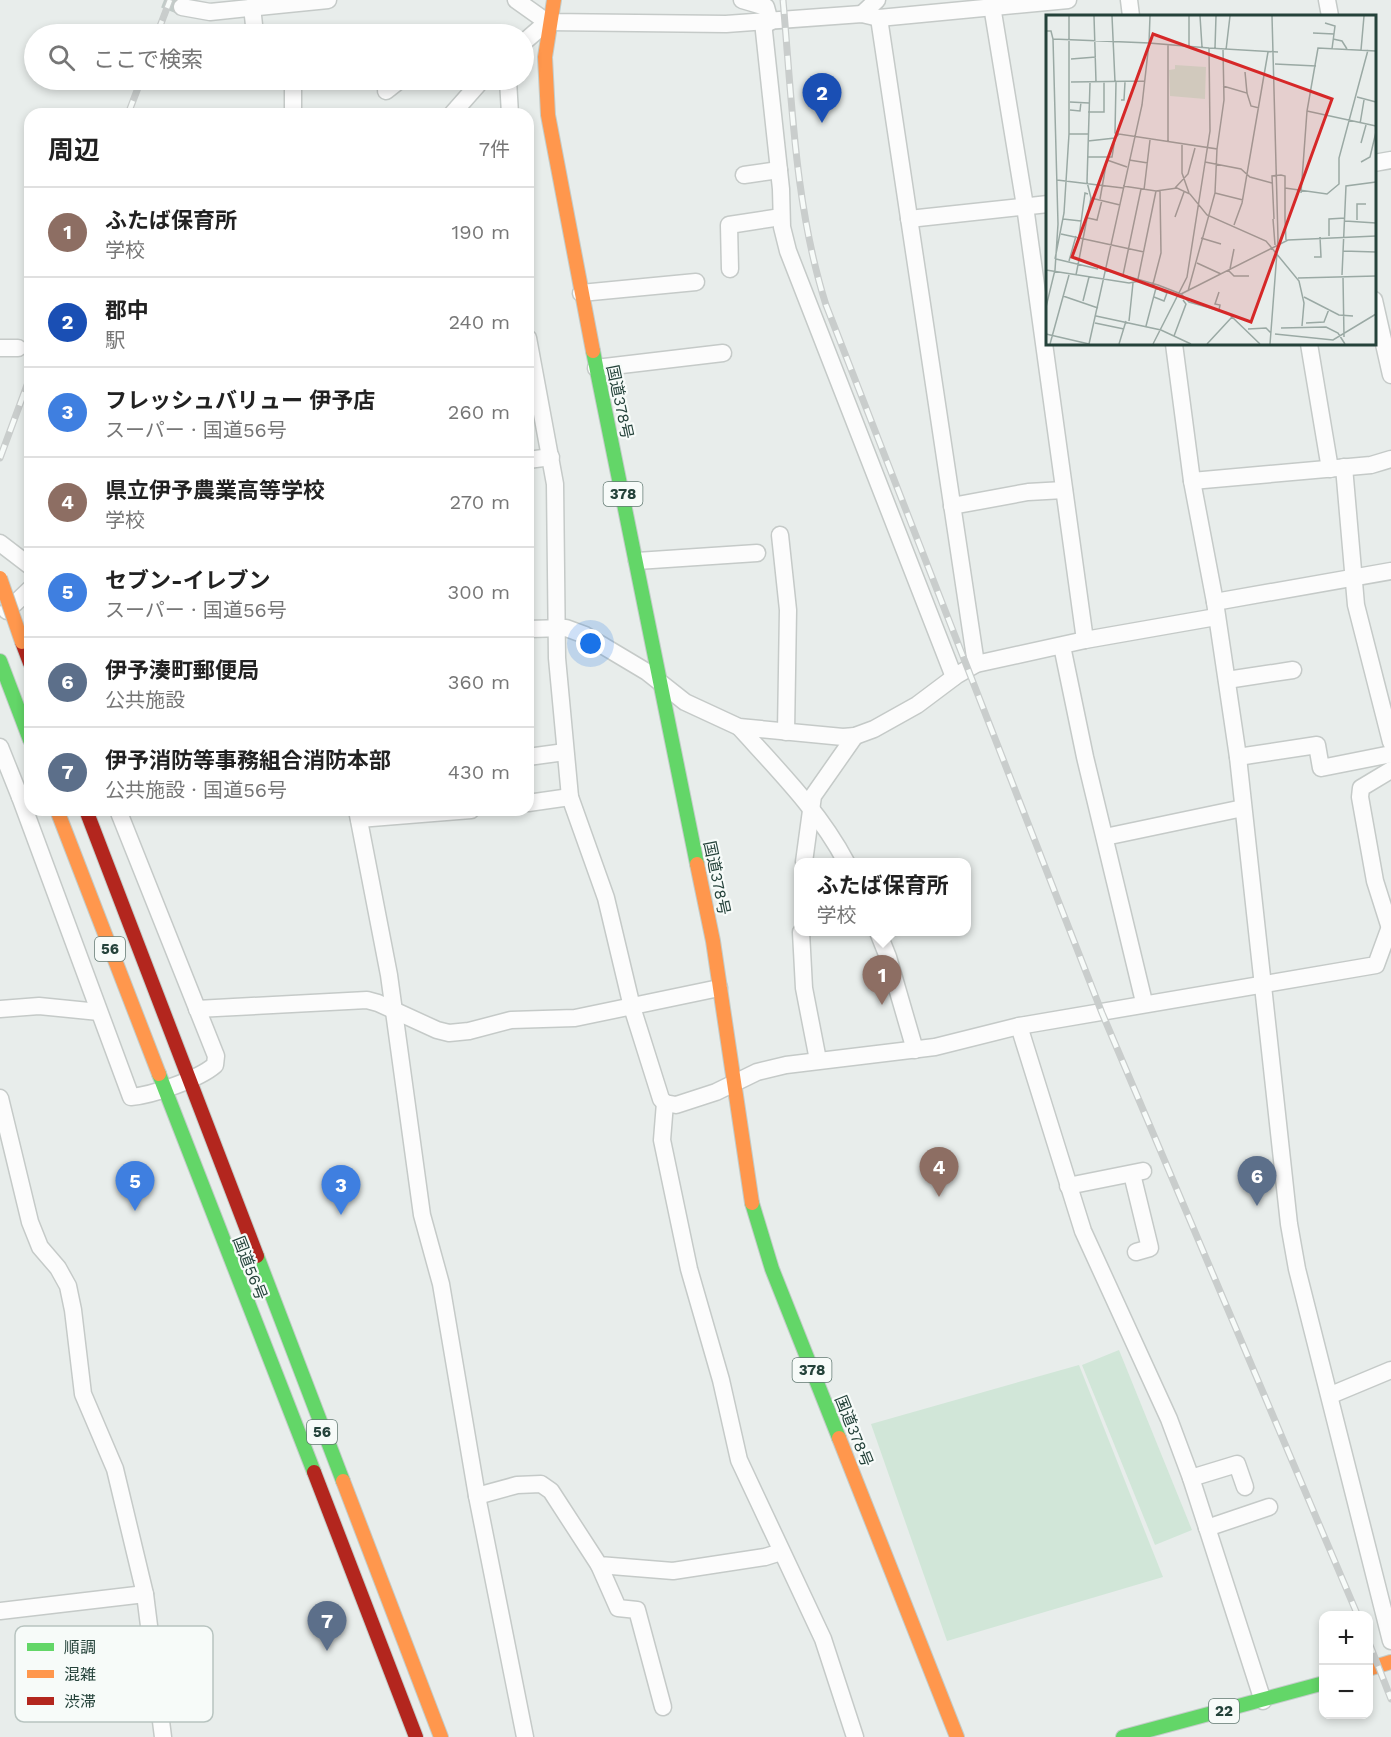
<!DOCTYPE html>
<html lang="ja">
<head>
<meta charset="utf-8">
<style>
	:root { --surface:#fff; --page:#f2f2f2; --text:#222; --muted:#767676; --line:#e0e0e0; --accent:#697e78 }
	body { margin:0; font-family:"Work Sans","Noto Sans JP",sans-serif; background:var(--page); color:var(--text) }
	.controls { position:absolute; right:18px; bottom:18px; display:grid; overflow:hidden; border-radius:12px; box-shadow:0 3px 9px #0003 }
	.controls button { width:54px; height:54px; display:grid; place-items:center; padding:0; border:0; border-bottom:2px solid var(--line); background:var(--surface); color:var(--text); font:30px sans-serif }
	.you { position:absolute; left:591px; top:644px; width:21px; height:21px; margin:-15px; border:4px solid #fff; border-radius:50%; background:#1a73e8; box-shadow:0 0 0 9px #1a73e833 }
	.badge { display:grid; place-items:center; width:39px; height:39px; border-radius:50%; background:var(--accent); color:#fff; font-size:20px; font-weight:700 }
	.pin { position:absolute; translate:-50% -50px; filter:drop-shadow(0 2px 3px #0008) }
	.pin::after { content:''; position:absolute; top:32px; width:21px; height:18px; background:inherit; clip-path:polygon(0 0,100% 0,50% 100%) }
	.popup { position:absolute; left:794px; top:858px; width:177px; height:78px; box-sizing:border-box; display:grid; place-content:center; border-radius:12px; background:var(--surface); filter:drop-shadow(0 2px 4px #0005); font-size:20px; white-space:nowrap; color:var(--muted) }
	.popup b { font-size:22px; color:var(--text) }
	.popup::after { content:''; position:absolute; left:50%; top:100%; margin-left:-12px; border:12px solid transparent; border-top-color:var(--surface) }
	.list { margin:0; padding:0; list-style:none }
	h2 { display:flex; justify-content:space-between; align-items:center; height:78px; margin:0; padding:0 24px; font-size:26px }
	h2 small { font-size:20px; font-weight:400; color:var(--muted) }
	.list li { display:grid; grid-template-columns:39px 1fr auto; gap:18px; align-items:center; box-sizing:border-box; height:90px; padding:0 24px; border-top:2px solid var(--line) }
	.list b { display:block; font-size:22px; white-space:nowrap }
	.list p { margin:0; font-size:20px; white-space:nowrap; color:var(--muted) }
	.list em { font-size:20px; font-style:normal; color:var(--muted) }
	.icon { flex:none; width:33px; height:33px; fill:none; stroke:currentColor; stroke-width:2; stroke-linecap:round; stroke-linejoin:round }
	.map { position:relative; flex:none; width:1391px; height:1737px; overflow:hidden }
	.search { position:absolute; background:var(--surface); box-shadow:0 3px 9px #0003; left:24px; top:24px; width:510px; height:66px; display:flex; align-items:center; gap:15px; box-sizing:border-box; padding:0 21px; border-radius:33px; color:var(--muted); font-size:22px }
	.panel { position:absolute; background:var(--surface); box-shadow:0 3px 9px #0003; left:24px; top:108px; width:510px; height:708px; border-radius:18px }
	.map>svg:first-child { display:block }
</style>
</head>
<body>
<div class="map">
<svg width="1391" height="1737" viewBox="0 0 1391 1737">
	<rect width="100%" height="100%" fill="#e8edeb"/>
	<g fill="#d1e6d8">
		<polygon points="1119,1350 1192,1530 1155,1545 1082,1365"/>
		<polygon points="1079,1365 1163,1577 947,1641 871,1424"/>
	</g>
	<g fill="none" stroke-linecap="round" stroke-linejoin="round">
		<polyline stroke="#c1cbc8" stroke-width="16" stroke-dasharray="16 8" stroke-linecap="butt" points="164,0 182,7"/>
		<g stroke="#c5cac8" stroke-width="19">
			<g id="street">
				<polyline points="516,0 547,22 726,24 862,14 879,18 1068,0"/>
				<polyline points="742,0 766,7 770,22"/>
				<polyline points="1129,0 1131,16"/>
				<polyline points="1327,0 1330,16"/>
				<polyline points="992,6 1025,206 1085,640"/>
				<polyline points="182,7 210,12 328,0"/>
				<polyline points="252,7 255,34"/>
				<polyline points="862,14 877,0"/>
				<polyline points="879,18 976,664"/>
				<polyline points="763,22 781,189 782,227 788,251 954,677"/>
				<polyline points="524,42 547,22"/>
				<polyline points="293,80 293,114"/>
				<polyline points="508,80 510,114"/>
				<polyline points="386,91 400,80"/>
				<polyline points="452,114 482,80"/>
				<polyline points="1374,163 1391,160"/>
				<polyline points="744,175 779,170"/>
				<polyline points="909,219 1048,204"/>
				<polyline points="730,269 729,225 781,217"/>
				<polyline points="581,293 696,282"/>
				<polyline points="1374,300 1391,375"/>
				<polyline points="528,338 555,484 557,658 570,797 606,898 632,1007 661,1099 665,1103 676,1105 716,1092 757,1072 786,1065 935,1047 1019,1026 1376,965 1391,924"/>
				<polyline points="1174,344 1192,481 1215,602 1238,757 1289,1224 1297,1269 1391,1641"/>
				<polyline points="1309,344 1330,469"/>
				<polyline points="0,348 18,348"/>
				<polyline points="596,368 723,353"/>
				<polyline points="528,460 551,457"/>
				<polyline points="1344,467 1356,605 1391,742"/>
				<polyline points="1192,481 1371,465 1391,459"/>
				<polyline points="952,506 1028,492 1064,490"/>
				<polyline points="780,535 788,610 786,732"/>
				<polyline points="0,543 30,566"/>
				<polyline points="637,561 757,553"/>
				<polyline points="1215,602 1391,571"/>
				<polyline points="7,611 30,589"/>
				<polyline points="528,629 566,628 585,635 647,672 685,702 739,727 843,737 855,736 874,729 917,705 957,675 976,664 1085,640 1216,617"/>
				<polyline points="1062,646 1085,757 1144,1002"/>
				<polyline points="1227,680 1293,670"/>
				<path d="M739 727C777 769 820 812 846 862"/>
				<polyline points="0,747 20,797"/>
				<polyline points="528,757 565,752"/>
				<polyline points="1238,757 1317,745 1321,768 1391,754"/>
				<path d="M25 796 20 797 131 1097C153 1095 199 1079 215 1065L216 1056 118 810"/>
				<polyline points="528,803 570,797"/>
				<polyline points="357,810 389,975 422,1215 441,1284 477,1496 525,1737"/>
				<polyline points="359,819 471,810"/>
				<polyline points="1105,837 1243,808"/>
				<polyline points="804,862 813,796 855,736"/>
				<polyline points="1389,925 1375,881 1360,797 1361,788 1391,770"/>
				<polyline points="801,932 804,988 818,1060"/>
				<polyline points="878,932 888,957 915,1050"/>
				<polyline points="0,1009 39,1006 99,1012"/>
				<polyline points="197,1009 367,1000 378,1003 437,1030 449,1033 469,1031 511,1020 575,1018 719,988"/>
				<polyline points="1019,1026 1083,1231 1169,1419 1191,1478 1263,1701"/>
				<polyline points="0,1098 30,1222 40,1247 58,1268 68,1286 73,1310 83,1394 115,1469 145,1594 163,1737"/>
				<polyline points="665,1103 662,1140 689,1269 721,1380 739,1460 823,1639 855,1737"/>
				<polyline points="1132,1174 1150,1248 1136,1252"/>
				<polyline points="1068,1186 1143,1171"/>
				<polyline points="1331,1395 1391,1370"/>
				<polyline points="1191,1478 1237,1464 1245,1487"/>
				<polyline points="477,1496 517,1485 541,1484 551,1491 599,1565 673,1571 765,1557 781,1552"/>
				<polyline points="1207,1528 1269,1507"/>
				<polyline points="599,1565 618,1608 637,1610 663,1707"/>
				<polyline points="0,1611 145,1594"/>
			</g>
		</g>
		<g stroke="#c3ccc9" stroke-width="16">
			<g id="fast">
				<polyline points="593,351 697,864"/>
				<polyline points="0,661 30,740"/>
				<polyline points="159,1074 314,1472"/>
				<polyline points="752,1203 772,1269 839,1438"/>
				<polyline points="257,1256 343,1481"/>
				<polyline points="1123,1737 1324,1683"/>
			</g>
		</g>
		<g stroke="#c3ccc9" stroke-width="16">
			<g id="slow">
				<polyline points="554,0 545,57 548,115 593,351"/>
				<polyline points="57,810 159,1074"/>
				<polyline points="697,864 713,941 752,1203"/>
				<polyline points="839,1438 957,1737"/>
				<polyline points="343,1481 441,1737"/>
				<polyline points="1368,1669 1391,1662"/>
			</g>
		</g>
		<g stroke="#c3ccc9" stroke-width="16">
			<g id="jam">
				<polyline points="22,642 30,663"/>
				<polyline points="86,810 257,1256"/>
				<polyline points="314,1472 416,1737"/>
			</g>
		</g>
		<use href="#street" stroke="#fcfcfc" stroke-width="16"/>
		<use href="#fast" stroke="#63d668" stroke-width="14"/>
		<use href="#slow" stroke="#ff974d" stroke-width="14"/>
		<use href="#jam" stroke="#b3261e" stroke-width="14"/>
		<g stroke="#c9cdcc" stroke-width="7">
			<g id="rail">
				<path d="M783 0C792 102 795 207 826 305L1102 1013 1358 1616"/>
				<polyline points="157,34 170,0"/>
				<polyline points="128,114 141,80"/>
				<polyline points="0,458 30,377"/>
				<polyline points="1368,1640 1391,1699"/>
			</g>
		</g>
		<use href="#rail" stroke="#f7fbf9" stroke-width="4.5" stroke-dasharray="14" stroke-linecap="butt"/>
		<g stroke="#c3ccc9" stroke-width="16" stroke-linecap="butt">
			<polyline id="slow-bridge" points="0,578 22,642"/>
		</g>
		<use href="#slow-bridge" stroke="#ff974d" stroke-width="14"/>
	</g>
	<g text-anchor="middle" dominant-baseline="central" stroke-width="4.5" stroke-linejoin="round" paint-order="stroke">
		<g fill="#f7fbf9" stroke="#637a73" stroke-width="1.5">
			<rect x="603.5" y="482" width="39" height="24" rx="4.5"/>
			<rect x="95" y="937" width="30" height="24" rx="4.5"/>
			<rect x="792.5" y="1358" width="39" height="24" rx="4.5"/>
			<rect x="307" y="1420" width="30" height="24" rx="4.5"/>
			<rect x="1209" y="1699" width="30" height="24" rx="4.5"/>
		</g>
		<g font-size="15" font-weight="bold" fill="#24423a">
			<text x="623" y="494">378</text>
			<text x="110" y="949">56</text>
			<text x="812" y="1370">378</text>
			<text x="322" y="1432">56</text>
			<text x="1224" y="1711">22</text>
		</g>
		<g font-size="16" fill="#24423a" stroke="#f7fbf9">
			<text transform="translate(620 402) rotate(78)">国道378号</text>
			<text transform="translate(717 878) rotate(78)">国道378号</text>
			<text transform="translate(250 1268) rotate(69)">国道56号</text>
			<text transform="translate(854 1431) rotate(68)">国道378号</text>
		</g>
	</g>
	<g transform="translate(1046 15)">
		<rect width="330" height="330" fill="#e8edeb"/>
		<path d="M129 50 160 52 159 84 124 81 123 55 129 54Z" fill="#d1e6d8"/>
		<path fill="none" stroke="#9aa9a4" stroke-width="1.5" d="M48 1 50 67M66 1 69 67M104 1 103 28 163 33M143 1V32M154 1 156 32M279 8 289 11 286 34M0 16H5L7 24 12 209 9 255 0 292M267 18 288 19M7 24 103 28 96 90 43 329M287 24 296 26 301 34M169 33 170 1M180 35 184 1M315 35 318 1M25 44 50 42M229 49 270 51M199 57 201 78M25 67 99 66M70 67 69 118 73 119M177 71 201 78 205 91 213 93M311 82 330 87M75 85H78L79 67M24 87 43 88M24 95 34 96 35 87M261 96 330 111M42 97H58V67M314 109 318 85M23 119H42M42 126 69 123 73 119 171 134 169 178 142 276M122 128V30M315 128 320 110M136 130V158L143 178M171 134 178 85 177 34M42 142H66L69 123M61 145 81 152M83 145 102 148M159 147 195 154 204 162 226 168M315 147 324 142 330 117M11 165 77 173M77 171 110 176 131 173 144 179 161 200 220 226 253 266 258 288 256 311M129 173 142 159 149 133M239 173 281 179 293 169V143L322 35M98 175 104 125M169 178 197 185M255 178 261 96 272 33 330 36M45 183 74 190M54 184 61 144M129 202 138 177M42 203 51 205 56 185M17 204 35 206M227 204 229 230M228 204 226 161 235 160 239 161V204M239 204 240 225M311 205V189H320M299 206 330 208M188 210 196 188 222 37M15 219 98 237M283 221V204L299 203M33 222 39 178 42 179M155 223 175 229M297 236 330 237M268 242H275L274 222M9 244 18 198 23 119V1M10 244 52 254M23 246 30 221M151 248 175 259M184 254 188 234M0 255 83 268 94 266M59 255 112 270 135 279 143 287 182 298M182 255 188 261H203M30 260 45 183 41 167 44 68M77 260 95 174M296 260 300 171 330 167M297 262 298 322M252 263 330 261M92 264 110 176M107 269 115 238 114 176M135 279 242 225 330 221M17 281 52 293M108 282 118 286 121 278 110 273M258 282 293 300 307 301M37 286 43 262M173 295 174 290 169 289 173 277M184 300 214 329M50 301 115 315 145 329M83 306 87 268M49 308 78 314M260 308 278 307 283 294M100 311 110 273 106 269M235 313 280 312 292 318 299 329M202 314 220 313 225 318M0 319 43 329M229 319 287 325 330 299M128 321 140 289 137 285M4 329 23 260M73 329 80 306M107 329 141 262 164 116 163 33 232 37M161 329 186 302M224 329 232 224 226 1"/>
		<path fill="#d62828" fill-opacity="0.15" stroke="#d62828" stroke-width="3" d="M107 19 286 84 205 307 26 242Z"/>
		<rect width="330" height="330" fill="none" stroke="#24423a" stroke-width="3"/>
	</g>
	<rect x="15" y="1626" width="198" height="96" rx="9" fill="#f7fbf9" stroke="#b8c4c0" stroke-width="1.5"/>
	<rect x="27" y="1643" width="27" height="8" fill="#63d668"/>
	<rect x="27" y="1670" width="27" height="8" fill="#ff974d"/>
	<rect x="27" y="1697" width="27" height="8" fill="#b3261e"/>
	<g font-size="16" fill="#24423a">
		<text x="64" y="1653">順調</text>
		<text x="64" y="1680">混雑</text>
		<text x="64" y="1707">渋滞</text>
	</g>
</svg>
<div class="controls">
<button>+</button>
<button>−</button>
</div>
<div class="you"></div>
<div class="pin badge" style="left:882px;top:1005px;background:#8d6e63">1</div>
<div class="popup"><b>ふたば保育所</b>学校</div>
<div class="pin badge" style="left:822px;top:123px;background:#1a4fb4">2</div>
<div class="pin badge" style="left:341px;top:1215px;background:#3f7fe0">3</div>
<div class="pin badge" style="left:939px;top:1197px;background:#8d6e63">4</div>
<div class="pin badge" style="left:135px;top:1211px;background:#3f7fe0">5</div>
<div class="pin badge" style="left:1257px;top:1206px;background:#5c6f8a">6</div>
<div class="pin badge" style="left:327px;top:1651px;background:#5c6f8a">7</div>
<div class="search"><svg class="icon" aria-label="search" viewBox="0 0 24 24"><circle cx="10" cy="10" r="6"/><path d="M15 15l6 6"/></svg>ここで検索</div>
<section class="panel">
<h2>周辺<small>7件</small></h2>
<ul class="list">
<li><span class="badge" style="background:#8d6e63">1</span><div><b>ふたば保育所</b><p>学校</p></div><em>190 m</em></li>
<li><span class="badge" style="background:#1a4fb4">2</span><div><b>郡中</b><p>駅</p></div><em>240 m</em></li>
<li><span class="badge" style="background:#3f7fe0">3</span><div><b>フレッシュバリュー 伊予店</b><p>スーパー · 国道56号</p></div><em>260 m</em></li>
<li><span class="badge" style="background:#8d6e63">4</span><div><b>県立伊予農業高等学校</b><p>学校</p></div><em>270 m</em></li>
<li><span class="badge" style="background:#3f7fe0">5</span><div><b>セブン-イレブン</b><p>スーパー · 国道56号</p></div><em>300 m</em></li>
<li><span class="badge" style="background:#5c6f8a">6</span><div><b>伊予湊町郵便局</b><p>公共施設</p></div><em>360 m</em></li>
<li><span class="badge" style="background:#5c6f8a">7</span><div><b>伊予消防等事務組合消防本部</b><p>公共施設 · 国道56号</p></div><em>430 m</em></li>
</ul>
</section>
</div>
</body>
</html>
